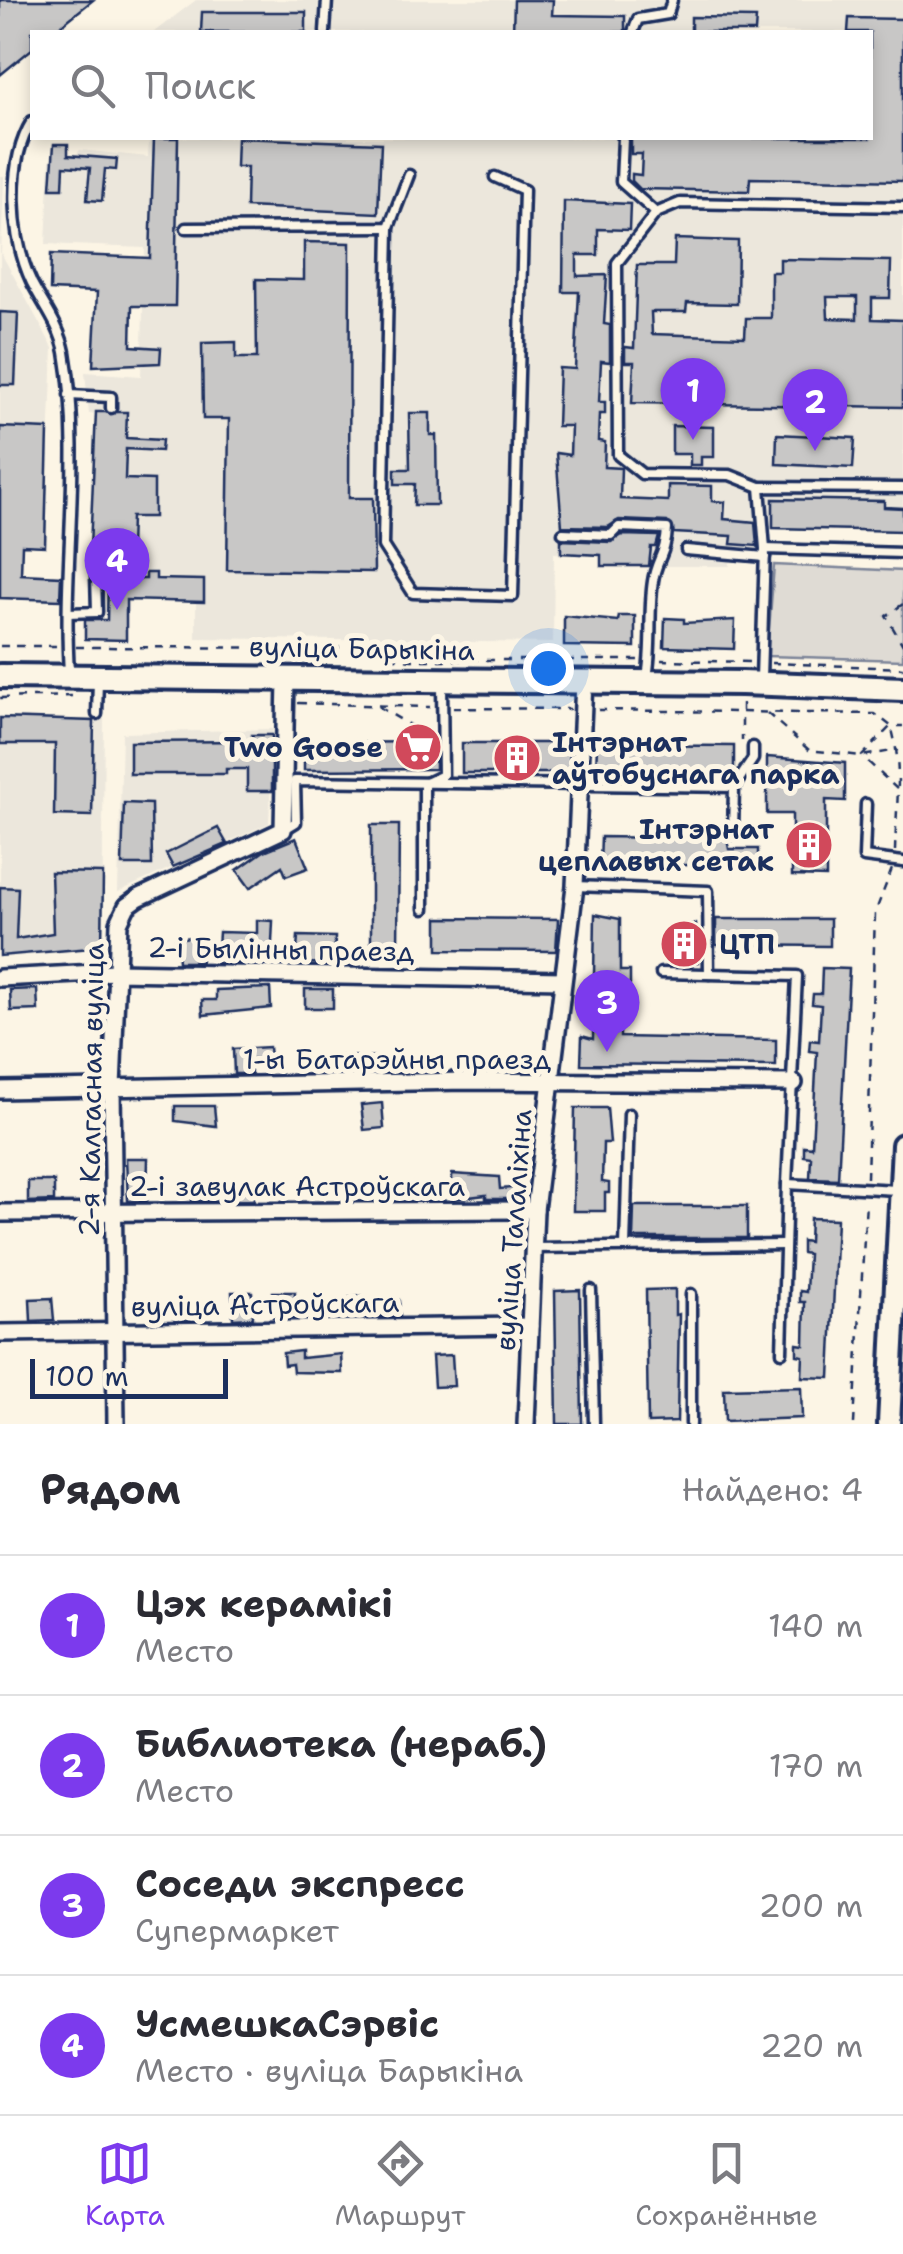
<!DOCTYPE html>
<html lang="ru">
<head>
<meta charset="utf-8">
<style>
	:root { --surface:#fff; --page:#f2f2f3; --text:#2b2b33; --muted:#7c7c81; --line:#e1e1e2; --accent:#7c3aed }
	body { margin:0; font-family:"Shantell Sans",sans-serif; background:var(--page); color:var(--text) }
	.scale { position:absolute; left:30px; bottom:25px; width:198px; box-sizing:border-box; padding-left:10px; border:5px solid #1b2f5e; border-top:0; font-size:28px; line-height:35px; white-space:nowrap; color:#1b2f5e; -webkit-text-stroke:8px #fcf5e5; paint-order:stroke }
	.you { position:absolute; left:548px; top:668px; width:35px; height:35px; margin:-25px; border:8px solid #fff; border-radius:50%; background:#1a73e8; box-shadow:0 0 0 15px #1a73e833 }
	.badge { display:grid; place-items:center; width:65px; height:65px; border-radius:50%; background:var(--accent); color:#fff; font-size:32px; font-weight:700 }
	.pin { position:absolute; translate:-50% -82px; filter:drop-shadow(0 2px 5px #0008) }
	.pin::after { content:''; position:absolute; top:52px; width:35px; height:30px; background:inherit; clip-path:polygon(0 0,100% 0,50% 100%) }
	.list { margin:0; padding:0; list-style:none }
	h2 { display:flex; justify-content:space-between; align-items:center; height:130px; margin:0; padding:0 40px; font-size:42px }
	h2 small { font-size:32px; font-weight:400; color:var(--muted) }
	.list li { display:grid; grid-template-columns:65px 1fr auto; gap:30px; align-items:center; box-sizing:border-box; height:140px; padding:0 40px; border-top:2px solid var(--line) }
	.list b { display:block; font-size:38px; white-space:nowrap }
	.list p { margin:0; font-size:32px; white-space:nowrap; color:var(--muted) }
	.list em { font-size:32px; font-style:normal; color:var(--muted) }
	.icon { flex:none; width:55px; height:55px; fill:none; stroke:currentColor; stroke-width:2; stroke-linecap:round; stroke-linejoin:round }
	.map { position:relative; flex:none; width:903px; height:1424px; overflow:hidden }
	.search { position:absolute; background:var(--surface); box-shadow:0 5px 15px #0003; left:30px; right:30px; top:30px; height:110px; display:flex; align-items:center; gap:25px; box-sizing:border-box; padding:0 35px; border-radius:0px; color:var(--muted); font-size:38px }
	.sheet { height:690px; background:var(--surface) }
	nav { display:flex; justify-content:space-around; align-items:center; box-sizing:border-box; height:140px; border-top:2px solid var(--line); background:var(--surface); font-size:28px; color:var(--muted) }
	nav a { display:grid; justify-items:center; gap:5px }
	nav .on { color:var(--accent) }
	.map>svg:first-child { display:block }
</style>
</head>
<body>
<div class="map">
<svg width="903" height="1424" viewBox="0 0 903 1424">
	<rect width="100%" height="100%" fill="#fcf5e5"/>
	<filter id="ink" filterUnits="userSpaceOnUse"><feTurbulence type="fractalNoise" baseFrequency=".01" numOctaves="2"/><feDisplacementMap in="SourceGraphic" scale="20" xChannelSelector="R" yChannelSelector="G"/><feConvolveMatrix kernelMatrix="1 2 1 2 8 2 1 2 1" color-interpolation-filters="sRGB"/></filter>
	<g filter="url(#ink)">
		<g fill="#ece7dc">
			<polygon points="196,0 903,0 903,531 759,527 757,546 731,544 730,566 601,566 600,555 554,553 553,643 196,638 196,602 134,600 135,568 87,567 90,525 99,525 94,511 96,413 89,414 85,372 141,376 145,248 46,244 50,159 72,160 80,150 148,157 149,138 870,138 870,32 154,32"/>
			<polygon points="0,176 4,176 1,253 53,348 45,546 22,546 21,574 64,576 63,600 0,598"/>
			<polygon points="0,718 104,719 102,947 0,956"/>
			<polygon points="273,729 269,823 118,892 122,733"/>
		</g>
		<polygon fill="#dfdbd4" stroke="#7d8599" stroke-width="2.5" points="774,565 903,571 903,660 767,656"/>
		<g fill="#c8c7c6" stroke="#1b2f5e" stroke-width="2.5" fill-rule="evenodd">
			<polygon points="0,0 93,0 53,32 32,32 32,49 0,75"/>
			<polygon points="514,0 553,0 552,15 625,16 625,32 513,32"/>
			<polygon points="202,12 306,12 306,32 201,32"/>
			<polygon points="691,17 756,18 755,32 691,32"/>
			<polygon points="849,18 903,19 903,181 750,178 749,191 640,189 632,181 632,174 641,175 642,154 631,154 631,138 870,138 870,32 848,32"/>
			<polygon points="154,138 178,138 175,306 132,306 131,346 161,348 160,363 93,366 97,292 50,290 51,254 150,258"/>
			<polygon points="237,138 381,143 378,213 246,207 247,167 236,167"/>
			<polygon points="54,144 68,144 68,155 117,159 116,170 105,169 102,201 87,200 90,168 64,166 63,188 51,188"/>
			<polygon points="564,201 630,204 629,230 598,229 598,255 577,255 577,276 607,275 604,324 610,325 610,362 601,361 599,402 605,402 605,414 599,414 598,441 605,442 604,467 621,468 620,499 668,501 668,485 712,486 712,501 725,502 724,519 755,522 757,546 731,544 732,536 674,533 667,522 619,520 608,527 562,526 556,453 570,455 571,426 557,426 559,368 575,369 579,292 563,292"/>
			<path d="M675 239 738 241 737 304 687 303 686 312H651L652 334 745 337 746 318H771V272H780V259L891 261 890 298H872V319L903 320V407L632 403 634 362H625V347L634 348 637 265H674ZM827 297H857V319L828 318Z"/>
			<polygon points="304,242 350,243 349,498 373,498 374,572 227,570 229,419 203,419 202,343 236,342 236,358 257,358 256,279 304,280"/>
			<polygon points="0,312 18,313 15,385 0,385"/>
			<polygon points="96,412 127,412 126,438 162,440 161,451 126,449 125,479 154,480 154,517 131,517 130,549 90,548"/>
			<polygon points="409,413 430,413 430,435 436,435 437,505 414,505 415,484 395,484 395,469 410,469"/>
			<polygon points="672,426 714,427 714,457 701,457 701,465 690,465 690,454 672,454"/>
			<polygon points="0,427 48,429 45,546 22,545 21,574 61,576 60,600 0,598"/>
			<polygon points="777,434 855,438 853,468 776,464"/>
			<polygon points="773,499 884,501 884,507 903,508 903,531 773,528"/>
			<polygon points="622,535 659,536 656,547 651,547 649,566 601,566 601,555 561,553 561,540 611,542"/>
			<polygon points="146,573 156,573 156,579 204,580 204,602 126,600 126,640 85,639 85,620 107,620 108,579 146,579"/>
			<polygon points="564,616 618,621 619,616 635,616 635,647 564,646"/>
			<polygon points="665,618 684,619 684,623 735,620 734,649 664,647"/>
			<polygon points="0,718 94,721 92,816 54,815 55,744 0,744"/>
			<polygon points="252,735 272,735 272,791 247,791 247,769 226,769 226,774 130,774 130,742 252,741"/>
			<polygon points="435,742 435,769 304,770 304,743"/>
			<polygon points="462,743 570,743 569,773 462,773"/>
			<polygon points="597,745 734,746 734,771 596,770"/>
			<polygon points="767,757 845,763 845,801 826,800 826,877 792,876 792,814 767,814"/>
			<polygon points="124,803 151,804 152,865 122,865"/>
			<polygon points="371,825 399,825 398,950 371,950"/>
			<polygon points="218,828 227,844 173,867 166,854"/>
			<polygon points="601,837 727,839 729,849 758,849 758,866 600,864"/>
			<polygon points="296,838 308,868 286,876 282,866 250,888 237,870 264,851"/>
			<polygon points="51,872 103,873 102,947 0,956 0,887 18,888 16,939 53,933"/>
			<polygon points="595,914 620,919 620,971 630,971 630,984 621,984 620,1037 776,1040 776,1066 581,1064 582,1036 593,1039"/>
			<polygon points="438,918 558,919 556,951 438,950"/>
			<polygon points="716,919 830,919 830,946 716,945"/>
			<polygon points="257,920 273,921 271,964 217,963 219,932 257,933"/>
			<polygon points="696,924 698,962 673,964 671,926"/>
			<polygon points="298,936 335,937 334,964 306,963 306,950 297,950"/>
			<polygon points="199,937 201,962 178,962 176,938"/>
			<polygon points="822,968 849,969 838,1179 810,1178 811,1157 804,1156 804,1146 812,1147 817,1052 809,1051 810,1040 819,1041 821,1005 812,1004 813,994 821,994"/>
			<polygon points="270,988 271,1008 203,1015 202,1000 216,1000 216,990"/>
			<polygon points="37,989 38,1010 11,1011 10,990"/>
			<rect x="305" y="989" width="28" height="19"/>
			<polygon points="269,1047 270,1058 250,1059 251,1074 234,1074 233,1049"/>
			<polygon points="337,1056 378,1057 379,1071 338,1072"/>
			<polygon points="382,1103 384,1128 364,1130 361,1105"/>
			<polygon points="175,1106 214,1106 216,1126 175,1121"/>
			<polygon points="575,1108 607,1108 610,1143 603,1143 602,1182 609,1183 609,1193 605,1193 605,1211 573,1211"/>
			<polygon points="126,1158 148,1158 147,1201 128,1201"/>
			<polygon points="452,1174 499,1177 500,1189 523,1187 523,1199 486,1199 486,1195 452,1199"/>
			<polygon points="28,1181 54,1181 54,1201 28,1202"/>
			<polygon points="254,1185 254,1200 192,1201 192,1188"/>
			<polygon points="634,1206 747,1206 747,1238 633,1238"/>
			<polygon points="810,1218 837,1219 830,1378 802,1377 803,1356 797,1355 797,1344 804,1345 805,1302 800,1302 800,1291 806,1292 808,1254 802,1253 802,1241 809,1242"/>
			<polygon points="675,1289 675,1315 679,1314 677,1422 648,1423 646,1290"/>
			<polygon points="580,1290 582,1424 557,1424 555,1291"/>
			<polygon points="232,1292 252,1292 253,1318 233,1319"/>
			<polygon points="273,1292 295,1292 294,1317 273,1317"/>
			<polygon points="362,1296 363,1303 399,1300 400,1316 348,1317 346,1298"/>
			<polygon points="52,1298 54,1320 31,1321 30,1299"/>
			<polygon points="301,1351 301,1358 341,1354 342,1373 293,1372 292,1364 284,1365 283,1353"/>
			<polygon points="452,1355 454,1386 434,1387 432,1356"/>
			<polygon points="801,1387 802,1418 725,1421 724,1389"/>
		</g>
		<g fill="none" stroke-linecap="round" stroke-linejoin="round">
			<g stroke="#1b2f5e" stroke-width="15">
				<g id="lane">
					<polyline points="325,32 327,0"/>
					<polyline points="633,32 638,19 668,14 672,0"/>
					<path d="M32 121C6 163 11 239 32 283 44 306 60 326 65 352 83 457 62 566 69 672"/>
					<polyline points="623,138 621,182 656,213"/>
					<polyline points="389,227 383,546 413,593 513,596 524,190 495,177"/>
					<polyline points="186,228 389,227 409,175"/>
					<polyline points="69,395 111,397 111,408"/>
					<polyline points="760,487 730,475 642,474 618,455 617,263 656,213 680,203 903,207"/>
					<path d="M563 533 611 535 619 527 667 529C666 554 656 560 653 581 648 613 653 646 647 677"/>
					<polyline points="765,549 760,487 903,488"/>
					<polyline points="686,550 765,557"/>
					<polyline points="68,613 97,612 96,574"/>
					<polyline points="761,678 765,549 903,553"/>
					<polyline points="97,714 98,680"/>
					<polyline points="734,787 753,759 753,747"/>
					<polyline points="866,804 864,857 903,862"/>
					<polyline points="283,830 296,822 295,781 734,787 733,834"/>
					<polyline points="575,886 708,891 709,974"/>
					<polyline points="424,909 424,784 443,775 442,684"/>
					<polyline points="661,973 797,976 787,1184"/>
					<polyline points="625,1247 629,1114"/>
					<polyline points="532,1248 783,1245"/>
					<polyline points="591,1290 594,1424"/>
					<polyline points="691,1294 691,1424"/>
					<polyline points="782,1352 787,1184 897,1190"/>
				</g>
			</g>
			<g stroke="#1b2f5e" stroke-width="22">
				<g id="street">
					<polyline points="0,978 115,972 562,980"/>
					<polyline points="0,1090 466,1081 794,1083"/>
					<polyline points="0,1213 535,1210"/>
					<polyline points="0,1333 530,1326"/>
					<polyline points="116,1424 112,1087 119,923 127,906 138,898 283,830 286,678"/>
					<polyline points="526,1424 535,1210 575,886 584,681"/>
				</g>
			</g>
			<g stroke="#1b2f5e" stroke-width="28">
				<polyline id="secondary" points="889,1424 903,1145"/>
			</g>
			<g stroke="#1b2f5e" stroke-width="30">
				<polyline id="primary" points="0,676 742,683 903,689"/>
			</g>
			<g stroke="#1b2f5e" stroke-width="2.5" stroke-dasharray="8 8" stroke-linecap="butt">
				<polyline points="903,604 886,616 903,645"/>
				<polyline points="0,646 58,646"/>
				<polyline points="76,647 385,648 389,657 412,660 638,660"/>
				<polyline points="661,660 753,662"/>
				<polyline points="771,663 903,668"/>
				<polyline points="0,698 73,696"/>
				<polyline points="298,703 430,707"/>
				<polyline points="742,703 742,741"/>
				<polyline points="379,707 418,730 420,743"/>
				<polyline points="453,708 570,709"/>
				<polyline points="598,710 875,714 891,726 903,726"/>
				<polyline points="767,713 809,750 862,756 898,750"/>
				<path d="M895 851C896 810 903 765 891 726L862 756 897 789"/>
				<polyline points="867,1178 875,913 892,869"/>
				<polyline points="854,1424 866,1201"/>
			</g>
			<use href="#lane" stroke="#fcf5e5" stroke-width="8"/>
			<use href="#street" stroke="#fcf5e5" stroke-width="15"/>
			<use href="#secondary" stroke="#fcf5e5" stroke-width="20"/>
			<use href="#primary" stroke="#fcf5e5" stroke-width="22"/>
		</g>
	</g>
	<defs>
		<g id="supermarket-disc" transform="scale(2.5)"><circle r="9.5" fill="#d1495b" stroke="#fcf5e5"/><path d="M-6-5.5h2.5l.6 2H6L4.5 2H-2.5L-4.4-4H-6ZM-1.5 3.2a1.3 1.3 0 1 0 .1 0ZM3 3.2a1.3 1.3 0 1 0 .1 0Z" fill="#fff"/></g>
		<g id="building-disc" transform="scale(2.5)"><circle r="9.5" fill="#d1495b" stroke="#fcf5e5"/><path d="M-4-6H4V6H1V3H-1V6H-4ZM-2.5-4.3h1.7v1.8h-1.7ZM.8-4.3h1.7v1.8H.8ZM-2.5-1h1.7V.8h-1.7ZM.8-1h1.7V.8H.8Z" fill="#fff"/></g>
	</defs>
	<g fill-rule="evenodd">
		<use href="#supermarket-disc" x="418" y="747"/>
		<use href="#building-disc" x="517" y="758"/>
		<use href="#building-disc" x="809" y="845"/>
		<use href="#building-disc" x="684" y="944"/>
	</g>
	<g text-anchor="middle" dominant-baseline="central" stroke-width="10" stroke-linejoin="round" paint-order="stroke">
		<g font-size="28" fill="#1b2f5e" stroke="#fcf5e5">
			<text transform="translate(362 648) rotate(1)">вуліца Барыкіна</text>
			<text transform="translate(281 949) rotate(1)">2-і Былінны праезд</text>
			<text x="397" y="1059">1-ы Батарэйны праезд</text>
			<text transform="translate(91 1090) rotate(-89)">2-я Калгасная вуліца</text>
			<text x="297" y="1186">2-і завулак Астроўскага</text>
			<text transform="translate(513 1230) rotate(-86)">вуліца Талаліхіна</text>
			<text transform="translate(265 1304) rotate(-1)">вуліца Астроўскага</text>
		</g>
		<g font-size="28" font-weight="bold" fill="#1b2f5e" stroke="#fcf5e5" text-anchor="start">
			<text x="552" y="742">Інтэрнат<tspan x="552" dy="32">аўтобуснага парка</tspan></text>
			<text x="383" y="747" text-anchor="end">Two Goose</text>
			<text x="774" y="829" text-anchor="end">Інтэрнат<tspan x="774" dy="32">цеплавых сетак</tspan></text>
			<text x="719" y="944">ЦТП</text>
		</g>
	</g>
</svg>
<div class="scale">100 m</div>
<div class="you"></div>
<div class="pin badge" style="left:693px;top:440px">1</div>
<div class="pin badge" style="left:815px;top:451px">2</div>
<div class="pin badge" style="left:607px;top:1052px">3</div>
<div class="pin badge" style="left:117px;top:610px">4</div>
<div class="search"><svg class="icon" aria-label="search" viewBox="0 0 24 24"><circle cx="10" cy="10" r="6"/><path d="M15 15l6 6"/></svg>Поиск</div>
</div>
<section class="sheet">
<h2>Рядом<small>Найдено: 4</small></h2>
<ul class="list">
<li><span class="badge">1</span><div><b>Цэх керамікі</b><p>Место</p></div><em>140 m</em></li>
<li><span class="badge">2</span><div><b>Библиотека (нераб.)</b><p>Место</p></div><em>170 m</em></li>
<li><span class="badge">3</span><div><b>Соседи экспресс</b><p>Супермаркет</p></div><em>200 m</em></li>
<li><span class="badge">4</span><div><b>УсмешкаСэрвіс</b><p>Место · вуліца Барыкіна</p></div><em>220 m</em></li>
</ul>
</section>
<nav>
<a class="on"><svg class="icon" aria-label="map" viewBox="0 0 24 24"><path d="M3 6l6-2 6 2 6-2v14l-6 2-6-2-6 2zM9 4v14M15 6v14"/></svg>Карта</a>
<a><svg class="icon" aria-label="directions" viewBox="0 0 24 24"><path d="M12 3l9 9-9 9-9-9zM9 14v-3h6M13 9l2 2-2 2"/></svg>Маршрут</a>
<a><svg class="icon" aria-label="saved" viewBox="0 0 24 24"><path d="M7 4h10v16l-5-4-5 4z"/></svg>Сохранённые</a>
</nav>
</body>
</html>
